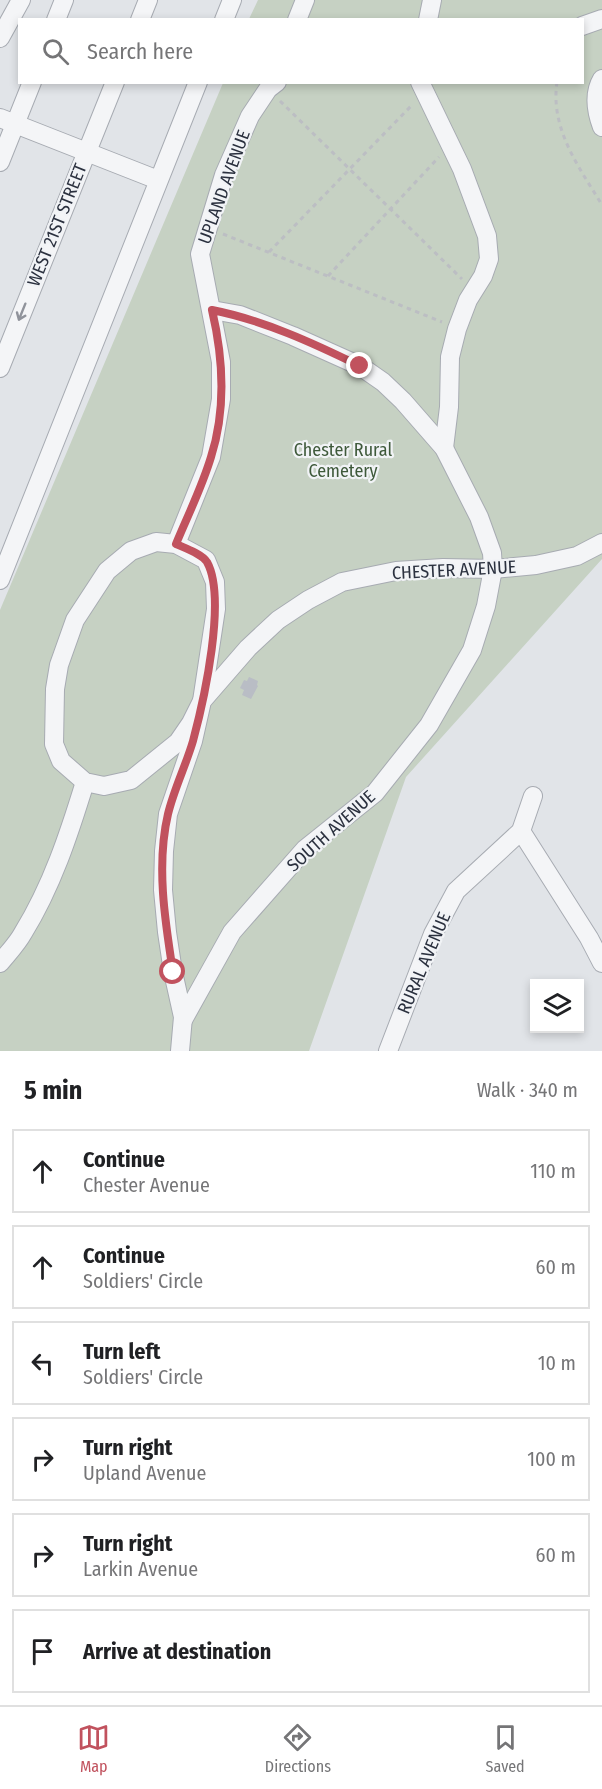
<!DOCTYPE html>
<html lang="en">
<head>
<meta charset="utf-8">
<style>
	:root { --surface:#fff; --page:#f2f2f2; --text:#202124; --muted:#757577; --line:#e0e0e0; --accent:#c1525e }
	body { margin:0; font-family:"Fira Sans Condensed",sans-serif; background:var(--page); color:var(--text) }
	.controls { position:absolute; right:18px; bottom:18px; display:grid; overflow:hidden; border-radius:0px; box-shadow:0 3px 9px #0003 }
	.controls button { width:54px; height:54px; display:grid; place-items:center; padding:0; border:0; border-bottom:2px solid var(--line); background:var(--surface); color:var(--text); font:30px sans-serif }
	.stop { position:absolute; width:18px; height:18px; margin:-14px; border:4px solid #c1525e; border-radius:50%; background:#fff }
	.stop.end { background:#c1525e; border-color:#fff; box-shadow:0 2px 6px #0008 }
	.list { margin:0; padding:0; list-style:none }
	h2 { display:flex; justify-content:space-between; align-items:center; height:78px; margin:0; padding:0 24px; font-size:26px }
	h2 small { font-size:20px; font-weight:400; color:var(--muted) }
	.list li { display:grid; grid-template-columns:39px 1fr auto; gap:18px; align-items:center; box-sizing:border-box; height:84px; margin:0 12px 12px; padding:0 12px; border:2px solid var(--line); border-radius:0px }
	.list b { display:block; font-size:22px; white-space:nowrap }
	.list p { margin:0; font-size:20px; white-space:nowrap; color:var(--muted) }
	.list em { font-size:20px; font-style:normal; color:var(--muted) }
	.icon { flex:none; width:33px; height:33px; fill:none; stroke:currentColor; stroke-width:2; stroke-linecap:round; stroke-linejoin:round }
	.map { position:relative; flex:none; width:602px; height:1051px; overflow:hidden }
	.search { position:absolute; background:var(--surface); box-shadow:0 3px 9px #0003; left:18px; right:18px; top:18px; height:66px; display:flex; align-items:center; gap:15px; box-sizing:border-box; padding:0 21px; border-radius:0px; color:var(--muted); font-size:22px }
	.sheet { height:654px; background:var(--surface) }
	nav { display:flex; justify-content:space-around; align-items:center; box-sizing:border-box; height:84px; border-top:2px solid var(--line); background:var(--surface); font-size:16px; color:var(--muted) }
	nav a { display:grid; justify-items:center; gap:3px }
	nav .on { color:var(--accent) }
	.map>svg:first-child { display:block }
</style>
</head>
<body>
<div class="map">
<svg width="602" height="1051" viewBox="0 0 602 1051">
	<rect width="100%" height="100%" fill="#e1e4e8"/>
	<polygon fill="#c6d1c3" points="258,0 602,0 602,559 406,777 309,1051 0,1051 0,610 223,83 582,82 582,20 249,19"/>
	<polygon fill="#b9bdc5" points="249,677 258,681 257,685 258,686 251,699 242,695 244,690 240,688 244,680 247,681"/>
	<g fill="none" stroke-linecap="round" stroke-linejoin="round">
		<g stroke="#a7abb2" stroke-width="20">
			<g id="minor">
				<polyline points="56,20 64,0"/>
				<polyline points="140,20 148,0"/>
				<polyline points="224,20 232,0"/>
				<polyline points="297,20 305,0"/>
				<polyline points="428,20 432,0"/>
				<polyline points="582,26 602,19"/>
				<polyline points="0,38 21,0"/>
				<path d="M602 79C593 94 596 111 602 127"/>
				<polyline points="420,82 462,169 487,236 489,259 483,276 468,300 457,329 450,357 449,407 444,448"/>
				<polyline points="0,118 158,180"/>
				<polyline points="0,162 32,82"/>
				<polyline points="0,368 115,82"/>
				<polygon points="156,542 176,544 206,560 215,582 216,609 202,701 191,723 178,742 131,780 104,786 85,782 61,761 54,744 55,689 59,665 75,620 107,571 131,551"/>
				<polyline points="176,544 211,457 221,399 221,362 200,254 224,175 250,116 268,89 277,82"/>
				<polyline points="0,580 198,82"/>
				<polyline points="521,831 589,938 602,963"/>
				<path d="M0 963C8 953 17 944 23 933 52 886 69 834 85 782"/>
				<polyline points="183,1020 232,932 305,849 375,793 429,725 472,650 486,606 493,569 492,553 479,517 444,448 403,401 383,382 360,366 293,336 240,315 212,310"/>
				<polyline points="180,1051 183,1017 173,972 167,932 163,890 164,851 168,814 193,741 202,701 248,648 278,620 308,600 342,582 396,571 443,568 493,569 536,565 577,556 602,543"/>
				<polyline points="388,1051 433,934 456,891 521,831 533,796"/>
			</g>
		</g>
		<g stroke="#bcbec3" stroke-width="3" stroke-dasharray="4.5 4.5" stroke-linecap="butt">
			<path d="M557 82C550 129 579 167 602 205"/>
			<polyline points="280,101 462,279"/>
			<polyline points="223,234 442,322"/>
			<polyline points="269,252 413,104"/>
			<polyline points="328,276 439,157"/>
		</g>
		<use href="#minor" stroke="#f4f5f7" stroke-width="18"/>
	</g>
	<defs><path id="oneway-shaft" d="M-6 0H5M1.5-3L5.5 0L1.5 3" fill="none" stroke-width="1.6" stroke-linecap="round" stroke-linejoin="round" transform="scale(1.5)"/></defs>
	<use stroke="#90939b" href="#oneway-shaft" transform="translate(22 312) rotate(112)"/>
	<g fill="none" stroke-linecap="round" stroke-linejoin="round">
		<path stroke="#c1525e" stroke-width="8" d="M173 972C165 921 156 865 168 814 174 789 186 765 193 741 204 700 227 598 207 562 202 554 185 548 176 544 188 515 202 487 211 457 226 410 223 357 212 310 263 320 313 343 360 366"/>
	</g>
	<g text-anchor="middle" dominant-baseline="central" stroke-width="4.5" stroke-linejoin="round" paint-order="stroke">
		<g font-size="18" fill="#2b313f" stroke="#f1f3f6">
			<text transform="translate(224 187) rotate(-70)">UPLAND AVENUE</text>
			<text transform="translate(57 225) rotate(-68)">WEST 21ST STREET</text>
			<text transform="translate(454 570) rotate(-3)">CHESTER AVENUE</text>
			<text transform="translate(331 831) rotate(-42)">SOUTH AVENUE</text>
			<text transform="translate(424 963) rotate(-67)">RURAL AVENUE</text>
		</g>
		<g font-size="18" fill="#3e593a" stroke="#f1f3f6">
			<text x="343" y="450">Chester Rural<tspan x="343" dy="21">Cemetery</tspan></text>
		</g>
	</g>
</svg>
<div class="controls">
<button><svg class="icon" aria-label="layers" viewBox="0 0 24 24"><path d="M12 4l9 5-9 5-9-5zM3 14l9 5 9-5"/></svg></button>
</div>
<div class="stop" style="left:173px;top:972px"></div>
<div class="stop end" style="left:360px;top:366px"></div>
<div class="search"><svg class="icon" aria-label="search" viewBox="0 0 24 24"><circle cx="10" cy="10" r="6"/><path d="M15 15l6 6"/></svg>Search here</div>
</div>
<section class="sheet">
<h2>5 min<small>Walk · 340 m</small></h2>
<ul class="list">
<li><svg class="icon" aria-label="ahead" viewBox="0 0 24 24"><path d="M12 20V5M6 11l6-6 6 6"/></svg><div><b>Continue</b><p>Chester Avenue</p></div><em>110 m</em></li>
<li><svg class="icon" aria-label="ahead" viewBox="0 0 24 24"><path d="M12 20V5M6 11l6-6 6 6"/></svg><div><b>Continue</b><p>Soldiers' Circle</p></div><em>60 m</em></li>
<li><svg class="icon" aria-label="left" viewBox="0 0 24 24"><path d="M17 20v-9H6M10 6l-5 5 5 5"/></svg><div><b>Turn left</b><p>Soldiers' Circle</p></div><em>10 m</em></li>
<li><svg class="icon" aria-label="right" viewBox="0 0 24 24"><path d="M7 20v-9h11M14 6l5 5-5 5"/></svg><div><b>Turn right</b><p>Upland Avenue</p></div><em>100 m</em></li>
<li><svg class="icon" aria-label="right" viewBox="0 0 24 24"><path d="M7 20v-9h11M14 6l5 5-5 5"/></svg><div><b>Turn right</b><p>Larkin Avenue</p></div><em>60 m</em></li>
<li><svg class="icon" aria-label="arrive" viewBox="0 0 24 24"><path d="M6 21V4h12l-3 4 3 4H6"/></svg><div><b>Arrive at destination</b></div></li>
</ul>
</section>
<nav>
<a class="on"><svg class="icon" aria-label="map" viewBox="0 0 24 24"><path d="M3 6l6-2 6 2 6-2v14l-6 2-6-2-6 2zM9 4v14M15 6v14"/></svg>Map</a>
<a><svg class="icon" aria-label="directions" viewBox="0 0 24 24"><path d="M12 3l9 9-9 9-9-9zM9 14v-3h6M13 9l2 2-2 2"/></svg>Directions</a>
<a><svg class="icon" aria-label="saved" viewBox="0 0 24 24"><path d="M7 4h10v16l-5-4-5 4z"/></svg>Saved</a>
</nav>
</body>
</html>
